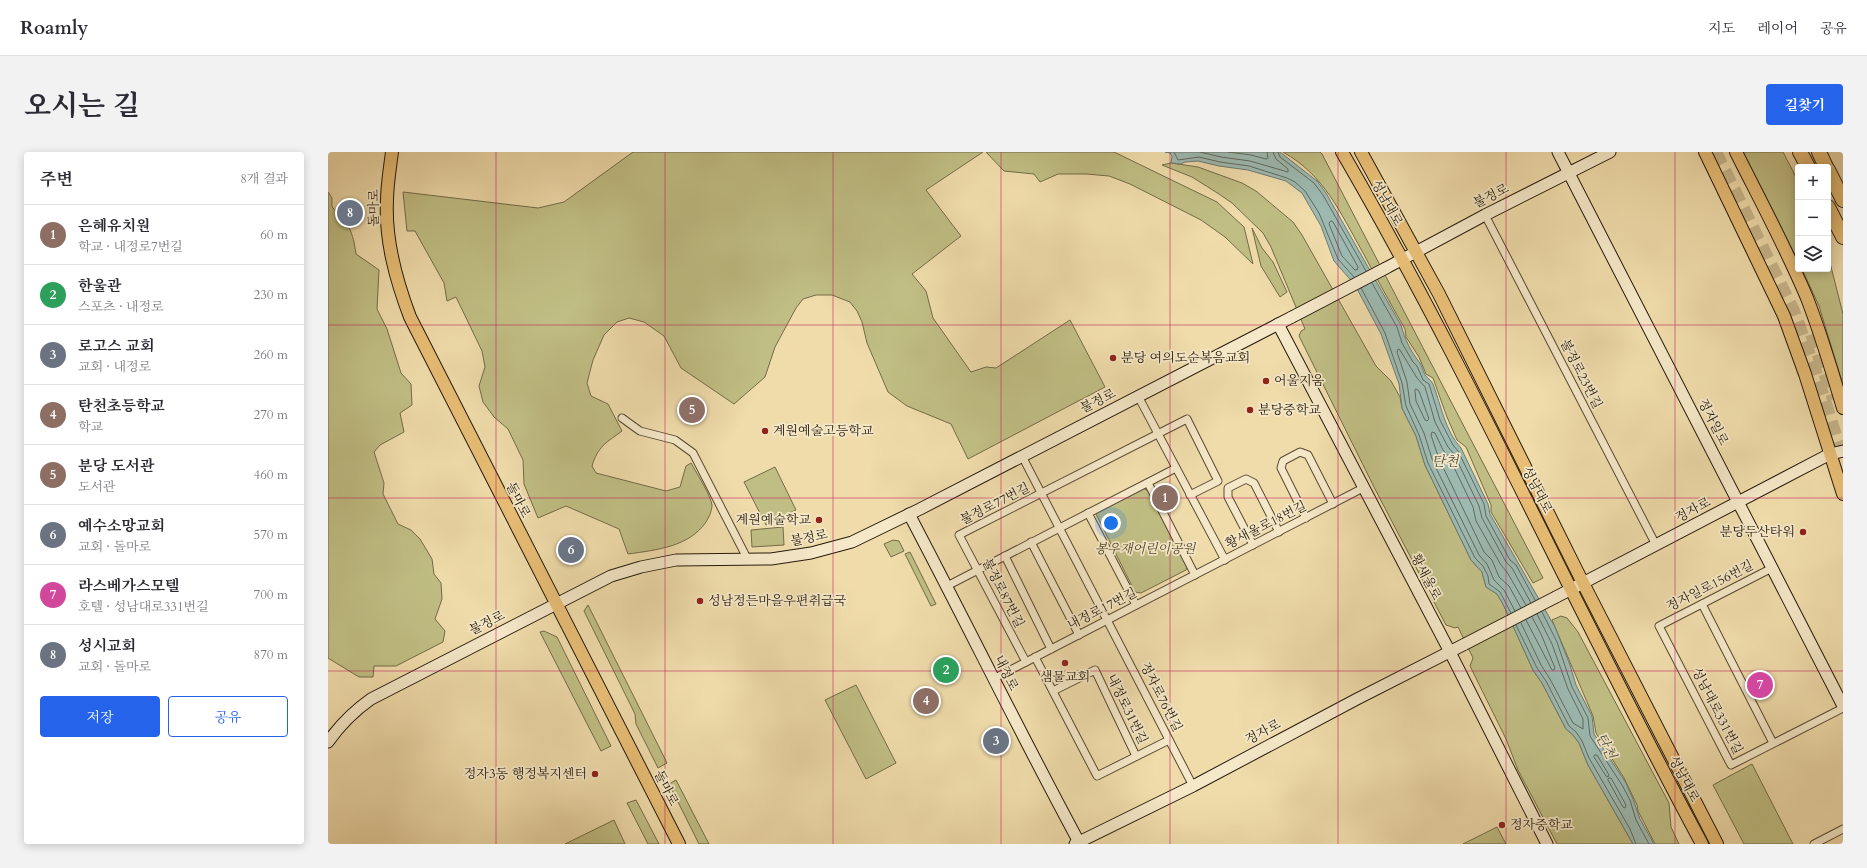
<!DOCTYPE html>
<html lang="ko">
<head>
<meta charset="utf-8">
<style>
	:root { --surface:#fff; --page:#f2f2f3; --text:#2b2b33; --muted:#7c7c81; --line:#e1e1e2; --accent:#2563eb }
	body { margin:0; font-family:Cardo,"Noto Serif KR",serif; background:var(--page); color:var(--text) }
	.controls { position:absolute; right:12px; top:12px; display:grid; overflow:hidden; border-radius:4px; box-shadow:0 2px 10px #0003 }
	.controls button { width:36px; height:36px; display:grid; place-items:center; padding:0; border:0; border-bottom:1px solid var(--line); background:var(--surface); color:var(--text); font:20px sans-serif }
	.you { position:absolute; left:783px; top:371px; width:14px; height:14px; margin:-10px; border:3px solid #fff; border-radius:50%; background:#1a73e8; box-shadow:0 0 0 6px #1a73e833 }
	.badge { display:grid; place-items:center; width:26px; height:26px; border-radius:50%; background:var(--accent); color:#fff; font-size:13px; font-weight:700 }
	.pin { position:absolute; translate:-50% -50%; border:2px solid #fff; box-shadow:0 1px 4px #0006 }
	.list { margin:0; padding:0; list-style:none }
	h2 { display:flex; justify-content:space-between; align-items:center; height:52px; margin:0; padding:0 16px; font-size:17px }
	h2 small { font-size:13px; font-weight:400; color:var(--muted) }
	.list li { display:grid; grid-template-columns:26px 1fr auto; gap:12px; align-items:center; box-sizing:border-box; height:60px; padding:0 16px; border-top:1px solid var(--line) }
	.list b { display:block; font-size:15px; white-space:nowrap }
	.list p { margin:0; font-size:13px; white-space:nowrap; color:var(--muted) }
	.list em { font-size:13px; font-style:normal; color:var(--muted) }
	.actions { display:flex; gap:8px; padding:12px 16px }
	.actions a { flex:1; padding:9px 0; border:1px solid var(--accent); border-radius:4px; text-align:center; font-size:14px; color:var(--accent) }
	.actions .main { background:var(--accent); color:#fff }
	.icon { flex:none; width:22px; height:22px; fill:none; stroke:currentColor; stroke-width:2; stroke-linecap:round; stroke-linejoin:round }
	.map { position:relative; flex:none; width:1515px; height:692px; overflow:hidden; border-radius:4px }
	header { display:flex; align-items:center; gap:24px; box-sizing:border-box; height:56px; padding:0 20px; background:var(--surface); border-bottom:1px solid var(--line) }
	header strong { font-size:19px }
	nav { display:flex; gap:22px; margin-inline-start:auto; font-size:14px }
	.intro { display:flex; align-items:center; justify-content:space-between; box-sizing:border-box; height:96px; padding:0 24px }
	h1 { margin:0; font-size:28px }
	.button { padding:10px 18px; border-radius:4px; background:var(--accent); color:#fff; font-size:14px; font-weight:700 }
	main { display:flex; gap:24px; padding:0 24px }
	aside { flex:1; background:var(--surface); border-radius:4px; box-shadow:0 2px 10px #0003 }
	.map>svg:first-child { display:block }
</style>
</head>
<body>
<header>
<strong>Roamly</strong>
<nav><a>지도</a><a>레이어</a><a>공유</a></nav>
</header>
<div class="intro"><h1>오시는 길</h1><a class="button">길찾기</a></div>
<main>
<aside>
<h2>주변<small>8개 결과</small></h2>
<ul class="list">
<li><span class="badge" style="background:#8d6e63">1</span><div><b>은혜유치원</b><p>학교 · 내정로7번길</p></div><em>60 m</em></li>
<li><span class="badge" style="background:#2e9e5b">2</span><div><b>한울관</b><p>스포츠 · 내정로</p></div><em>230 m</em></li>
<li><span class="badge" style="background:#6b7280">3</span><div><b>로고스 교회</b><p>교회 · 내정로</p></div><em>260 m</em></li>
<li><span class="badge" style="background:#8d6e63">4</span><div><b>탄천초등학교</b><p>학교</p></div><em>270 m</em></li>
<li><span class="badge" style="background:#8d6e63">5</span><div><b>분당 도서관</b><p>도서관</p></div><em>460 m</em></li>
<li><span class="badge" style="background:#6b7280">6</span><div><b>예수소망교회</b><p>교회 · 돌마로</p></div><em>570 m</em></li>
<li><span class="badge" style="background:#d1479c">7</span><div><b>라스베가스모텔</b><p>호텔 · 성남대로331번길</p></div><em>700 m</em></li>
<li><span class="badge" style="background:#6b7280">8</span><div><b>성시교회</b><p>교회 · 돌마로</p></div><em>870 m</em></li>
</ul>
<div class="actions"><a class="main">저장</a><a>공유</a></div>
</aside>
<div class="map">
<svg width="1515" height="692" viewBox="0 0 1515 692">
	<rect width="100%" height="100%" fill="#f0dcab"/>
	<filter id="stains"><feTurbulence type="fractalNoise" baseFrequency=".005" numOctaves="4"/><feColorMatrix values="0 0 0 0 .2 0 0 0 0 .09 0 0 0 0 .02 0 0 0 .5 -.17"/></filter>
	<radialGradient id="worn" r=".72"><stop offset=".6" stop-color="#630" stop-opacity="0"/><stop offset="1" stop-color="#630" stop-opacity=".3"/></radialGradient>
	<g fill="#c0be84" stroke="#726c48">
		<path d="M305 0H655L598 38 633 84 584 122 598 139 605 166 643 220 658 215 668 216 742 168 777 235 640 307 623 272 579 254 560 240 539 191 534 170 529 159 522 150 504 143H488L475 147 468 156 447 195 437 225 406 252 353 216 336 184 316 170 301 166 289 170 276 183 265 208 259 231 263 244 280 252 294 279C278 291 270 294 264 314L268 321 338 339 352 335 358 314 363 311C368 320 383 344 384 353 384 359 381 365 378 370 361 395 328 398 300 402L291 377 238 354 210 366 196 332 195 308 180 277 166 265 155 250 151 234 157 215 154 199 128 145 119 149 116 131 87 79H79L75 40 210 56 236 50Z"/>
		<polygon points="658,0 786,0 889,50 916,75 925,112 897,85 873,68 802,32 781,24 758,22 730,22 712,30 706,22 676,19"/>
		<path d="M955 0H992L994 2 1215 426 1205 431 1163 360V353L1138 295 1129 288 1119 265 1105 226 1098 222 1091 205 1078 185 1077 177C1062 151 1048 125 1034 99 1012 60 996 23 955 0Z"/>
		<polygon points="1415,0 1455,0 1470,29 1470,109"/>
		<polygon points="843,11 870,15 914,31 928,39 965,70 974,83 1048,214 1063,229 1072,245 1074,256 1088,284 1097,313 1143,408 1154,420 1158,435 1169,442 1175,452 1205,518 1214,531 1238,577 1245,583 1251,591 1260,613 1305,692 1229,692 1190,618 1178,587 1142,514 1145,506 1130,475 1127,476 1118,473 1047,337 971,184 973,179 977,177 943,95 935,81 904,51 891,42 864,25 834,13"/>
		<path d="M0 40 4 46V55C21 71 25 80 28 102L51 118 49 157 59 177 73 221 83 232 84 253 72 261 76 280 52 293 46 300 56 331 55 342 70 372 83 378 92 387 104 407 106 422 113 431 114 447 107 467 117 479 115 490 68 514H46L45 525H31L0 506Z"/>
		<polygon points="924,76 934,96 945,110 959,140 952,145 933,114"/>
		<polygon points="1500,103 1515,162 1515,233 1491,154 1474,117 1500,117"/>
		<polygon points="447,315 468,358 438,373 416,330"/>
		<polygon points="815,336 820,339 859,415 858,418 813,441 807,440 766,358"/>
		<polygon points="455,375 456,393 424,395 423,378"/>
		<polygon points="565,388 571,389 576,399 563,405 556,392"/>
		<polygon points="582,400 608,452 603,454 577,402"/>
		<polygon points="260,453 339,611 330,616 308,572 307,562 256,459"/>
		<polygon points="1233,464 1239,466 1250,480 1341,651 1343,675 1351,692 1327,692 1310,659 1309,653 1296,626 1268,581 1265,564 1224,468"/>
		<polygon points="216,479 229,485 283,594 273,599 212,480"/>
		<polygon points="528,533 568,611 538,627 497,548"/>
		<polygon points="1424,612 1465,692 1416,692 1385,633"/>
		<polygon points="348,628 381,692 371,692 341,632"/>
		<polygon points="308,648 331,692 320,692 299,651"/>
		<polygon points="286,668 297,692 237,692"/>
		<polygon points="1169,675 1178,692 1135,692"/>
	</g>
	<path fill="#9dbab2" stroke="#6d7a6f" d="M837 0H952L989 29 998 41 1073 173C1077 188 1083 200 1092 211 1094 214 1095 219 1097 223 1099 226 1103 228 1105 232 1113 253 1117 279 1133 296L1160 352 1162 362 1227 475 1242 513 1248 533 1264 564 1266 582 1298 631 1305 647 1312 667 1326 692H1305L1260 613 1251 591 1245 583 1238 577 1214 531 1205 518 1175 452 1169 442 1158 435 1154 420 1143 408 1097 313 1088 284 1074 256 1071 232 1053 182 1027 133 1006 109 993 74 974 41 958 29 920 18 891 14 870 9 857 10 853 12 843 11 844 4 842 1Z"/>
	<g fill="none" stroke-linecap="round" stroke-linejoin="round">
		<g stroke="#616a5e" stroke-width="1">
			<polyline points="846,0 850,8 871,5 892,10 921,14 959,26 967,30 977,39 991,61 1010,107 1026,125"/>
			<polyline points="872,0 893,5 922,9 960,20 960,17 948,7 945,0"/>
			<polyline points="900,0 923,3 938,7 940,6 939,0"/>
			<polyline points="950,0 952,5 986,31 995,43 1038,119"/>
			<polygon points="1003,69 1005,70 1030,115 1029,118 1027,118 1014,104 1001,72"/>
			<polyline points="1044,131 1069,175 1074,191 1085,210 1089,214 1095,228 1101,232 1112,268 1125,293 1130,299 1156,352 1158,364 1182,408 1188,413 1207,448"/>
			<polyline points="1033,136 1057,181 1074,231 1078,254 1091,283 1100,311 1147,406 1155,414 1160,424 1161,432 1172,440 1183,461"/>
			<polygon points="1088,237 1091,239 1101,267 1099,269 1097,268 1088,249 1087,239"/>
			<polyline points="1193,456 1181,434 1171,425 1164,408 1156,400 1111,307 1103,283 1104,280 1107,281 1115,298 1121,305 1145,355 1148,369 1173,413 1179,420 1198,453"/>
			<polyline points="1187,459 1176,438 1166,428 1159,412 1151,403 1105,310 1096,281 1082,252 1079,230 1069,200 1070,197 1072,198 1089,226 1097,235 1107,270 1120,295 1126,302 1151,354 1154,366 1178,410 1184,416 1203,451"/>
			<polyline points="1214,460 1229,490 1244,535 1260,566 1262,584 1294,633 1302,648 1308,668 1321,692"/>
			<polyline points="1198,468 1224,518 1226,518 1227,516 1213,482 1204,465"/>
			<polyline points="1193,471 1213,513 1222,527 1245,571 1255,577 1255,567 1240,537 1224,492 1209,462"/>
			<polyline points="1188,473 1209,516 1218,529 1241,574 1248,580 1254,589 1261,606 1302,677 1308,692"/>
			<polygon points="1267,603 1269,603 1281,623 1280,625 1278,624 1266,605"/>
			<polygon points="1281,626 1283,626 1298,653 1297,656 1295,655 1280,628"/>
		</g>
		<g stroke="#c7b58b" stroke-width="14" stroke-dasharray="14 7" stroke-linecap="butt">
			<polyline points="1387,0 1465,159 1485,214 1515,308"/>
			<polyline points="1484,182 1506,247"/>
		</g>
		<g stroke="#584a33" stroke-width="9">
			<g id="street">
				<polyline points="1157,63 1328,393"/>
				<polyline points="810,244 897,408"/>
				<polyline points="294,266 312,279 347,288 365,301 420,408"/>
				<polyline points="694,304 865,634"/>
				<polyline points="820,331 867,423"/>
				<polyline points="760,361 808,453"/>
				<polyline points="978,366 953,316 955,309 972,300 980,303 1005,352"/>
				<polyline points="703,390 751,483"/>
				<polyline points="925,393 900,345 900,336 918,327 926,331 951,380"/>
				<polyline points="677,404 723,497"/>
				<polyline points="1444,416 1331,474 1403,613 1515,556"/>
				<polyline points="619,434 848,316"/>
				<polyline points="1374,452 1445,591"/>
				<polyline points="707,505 769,624 841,588"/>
				<polyline points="698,510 631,383 859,267 890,329 862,343"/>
				<polyline points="665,527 1035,336"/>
				<polyline points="725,539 767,518 808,604"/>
				<polyline points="1486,692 1515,677"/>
			</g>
		</g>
		<g stroke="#251a0b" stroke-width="13">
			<g id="secondary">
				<polyline points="1230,0 1515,554"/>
				<polyline points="1058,116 1157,63 1282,0"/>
				<polyline points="950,172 1122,500 1219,692"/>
				<path d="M581 362C639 472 693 583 752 692"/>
				<polyline points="1228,445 1502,302 1515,299"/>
				<path d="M0 590C12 573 26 559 43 547L283 424 313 415 348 408 443 407 483 401 524 390 592 357 964 165"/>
				<polyline points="747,692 865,634 1029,547 1137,492"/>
			</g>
		</g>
		<g stroke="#251a0b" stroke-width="14">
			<g id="primary">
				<path d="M64 0C62 16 59 33 59 49 57 89 68 128 82 165L351 692"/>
				<path d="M1014 0C1145 225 1250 463 1374 692"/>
				<polyline points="1033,0 1111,142 1255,431 1389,692"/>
				<polyline points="1377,0 1456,164 1477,222 1515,342"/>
				<path d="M1408 0C1432 48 1458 96 1479 146 1493 182 1504 219 1515 256"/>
			</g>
		</g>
		<g stroke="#251a0b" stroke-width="16">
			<g id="highway">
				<polyline points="1472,0 1480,15"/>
				<polyline points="1491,0 1498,15"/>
				<polyline points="1500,18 1515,48"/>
				<polyline points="1500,55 1515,85"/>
			</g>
		</g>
		<use href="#street" stroke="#f5e8c8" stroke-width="7"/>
		<use href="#secondary" stroke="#f5e8c8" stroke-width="11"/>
		<use href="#primary" stroke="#e8be76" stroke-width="12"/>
		<use href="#highway" stroke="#e8be76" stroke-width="14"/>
		<g stroke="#251a0b" stroke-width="13" stroke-linecap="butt">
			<g id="secondary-bridge">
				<polyline points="964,165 1058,116"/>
				<polyline points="1137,492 1228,445"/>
			</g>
		</g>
		<use href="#secondary-bridge" stroke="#f5e8c8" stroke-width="11"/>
	</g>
	<path fill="none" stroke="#c2185b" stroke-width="1" stroke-opacity="0.55" d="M168 0V692M337 0V692M505 0V692M673 0V692M842 0V692M1010 0V692M1178 0V692M1347 0V692M0 173H1515M0 346H1515M0 519H1515"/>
	<g fill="#8f2418" stroke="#f5e8c8" stroke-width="1.5">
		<circle cx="785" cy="206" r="4"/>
		<circle cx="938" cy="229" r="4"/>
		<circle cx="922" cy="258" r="4"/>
		<circle cx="437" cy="279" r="4"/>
		<circle cx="491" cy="368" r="4"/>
		<circle cx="1475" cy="380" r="4"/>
		<circle cx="372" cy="449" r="4"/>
		<circle cx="737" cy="511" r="4"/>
		<circle cx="267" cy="622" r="4"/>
		<circle cx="1174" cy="673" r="4"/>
	</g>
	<g text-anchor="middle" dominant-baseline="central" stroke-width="3.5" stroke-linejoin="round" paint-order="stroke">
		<g font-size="13" fill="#251a0b" stroke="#f5e8c8">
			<text transform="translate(1163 44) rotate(-27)">불정로</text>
			<text transform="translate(1059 51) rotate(61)">성남대로</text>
			<text transform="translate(46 56) rotate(-90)">돌마로</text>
			<text transform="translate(1253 222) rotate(63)">불정로23번길</text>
			<text transform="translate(770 249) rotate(-27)">불정로</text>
			<text transform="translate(1385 270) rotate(63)">정자일로</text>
			<text transform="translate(1209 338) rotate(63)">성남대로</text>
			<text transform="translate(190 348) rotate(63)">돌마로</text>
			<text transform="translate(667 352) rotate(-27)">불정로77번길</text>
			<text transform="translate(1365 358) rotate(-28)">정자로</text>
			<text transform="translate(938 373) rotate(-27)">황새울로18번길</text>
			<text transform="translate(481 386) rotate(-12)">불정로</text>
			<text transform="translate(1098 425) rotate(62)">황새울로</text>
			<text transform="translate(1382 434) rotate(-27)">정자일로156번길</text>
			<text transform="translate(675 441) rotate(63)">불정로87번길</text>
			<text transform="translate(774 457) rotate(-27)">내정로17번길</text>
			<text transform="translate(159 471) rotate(-27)">불정로</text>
			<text transform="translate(678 521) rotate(63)">내정로</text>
			<text transform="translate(833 545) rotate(63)">정자로76번길</text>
			<text transform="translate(799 557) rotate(64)">내정로31번길</text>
			<text transform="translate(1389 559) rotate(63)">성남대로331번길</text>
			<text transform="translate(935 580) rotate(-28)">정자로</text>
			<text transform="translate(1356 627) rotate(62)">성남대로</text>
			<text transform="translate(338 636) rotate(63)">돌마로</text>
		</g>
		<g font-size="13" fill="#251a0b" stroke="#f5e8c8" text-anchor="start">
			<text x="793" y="206">분당 여의도순복음교회</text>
			<text x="946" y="229">어울지움</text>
			<text x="930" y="258">분당중학교</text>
			<text x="445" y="279">계원예술고등학교</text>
			<text x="483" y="368" text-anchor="end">계원예술학교</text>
			<text x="1467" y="380" text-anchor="end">분당두산타워</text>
			<text x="380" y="449">성남정든마을우편취급국</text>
			<text x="737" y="525" text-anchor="middle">샘물교회</text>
			<text x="259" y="622" text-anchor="end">정자3동 행정복지센터</text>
			<text x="1182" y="673">정자중학교</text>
		</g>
		<g font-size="13" font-style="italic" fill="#544b2f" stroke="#f5e8c8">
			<text x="817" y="397">봉우재어린이공원</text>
		</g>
		<g font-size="14" font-style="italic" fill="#4f5245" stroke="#f5e8c8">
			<text x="1117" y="309">탄천</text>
			<text transform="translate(1278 594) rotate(63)">탄천</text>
		</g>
	</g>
	<rect width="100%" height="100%" filter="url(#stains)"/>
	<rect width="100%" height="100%" fill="url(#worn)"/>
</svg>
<div class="controls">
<button>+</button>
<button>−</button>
<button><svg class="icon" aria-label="layers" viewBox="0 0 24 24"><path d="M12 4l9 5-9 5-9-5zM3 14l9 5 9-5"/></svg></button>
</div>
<div class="you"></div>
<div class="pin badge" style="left:837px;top:346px;background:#8d6e63">1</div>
<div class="pin badge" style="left:618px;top:518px;background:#2e9e5b">2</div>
<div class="pin badge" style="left:668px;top:589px;background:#6b7280">3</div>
<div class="pin badge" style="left:598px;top:549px;background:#8d6e63">4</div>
<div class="pin badge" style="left:364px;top:258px;background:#8d6e63">5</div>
<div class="pin badge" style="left:243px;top:398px;background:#6b7280">6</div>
<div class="pin badge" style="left:1432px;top:533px;background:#d1479c">7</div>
<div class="pin badge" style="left:22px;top:61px;background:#6b7280">8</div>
</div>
</main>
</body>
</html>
